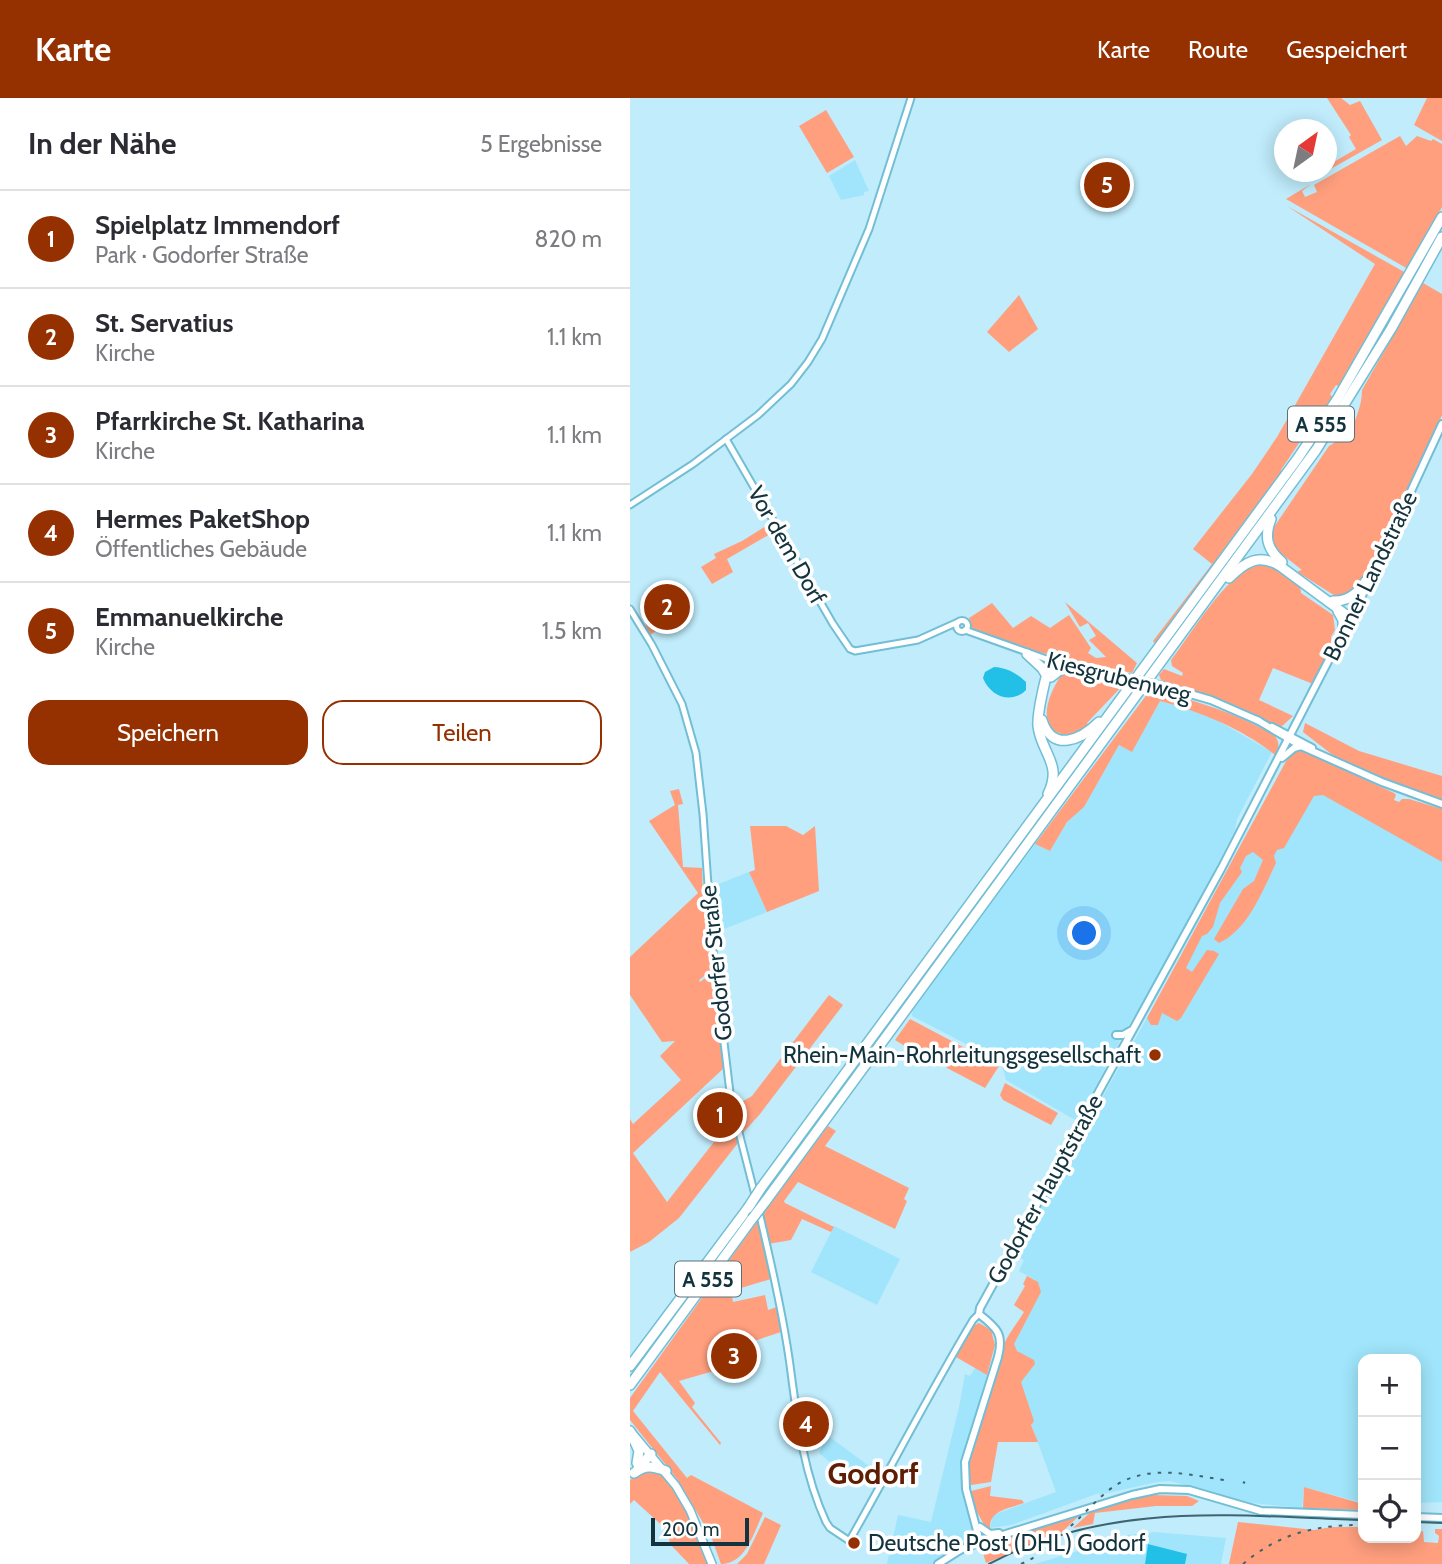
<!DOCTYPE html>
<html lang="de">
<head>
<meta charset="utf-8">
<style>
	:root { --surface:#fff; --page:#f7f7f7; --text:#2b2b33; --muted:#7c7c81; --line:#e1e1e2; --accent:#953000 }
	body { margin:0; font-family:Cabin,sans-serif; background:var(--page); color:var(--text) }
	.controls { position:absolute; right:21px; bottom:21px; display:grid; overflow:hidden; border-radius:14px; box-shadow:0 4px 18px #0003 }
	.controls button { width:63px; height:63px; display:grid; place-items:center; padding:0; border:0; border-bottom:2px solid var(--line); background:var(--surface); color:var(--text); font:35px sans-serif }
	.compass { position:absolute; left:644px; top:21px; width:63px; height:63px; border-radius:50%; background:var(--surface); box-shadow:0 4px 18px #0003; rotate:33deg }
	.scale { position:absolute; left:21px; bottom:18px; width:98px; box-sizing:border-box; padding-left:7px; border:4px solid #13343e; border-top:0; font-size:19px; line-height:24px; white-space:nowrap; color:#13343e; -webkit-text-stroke:5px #fff; paint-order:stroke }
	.you { position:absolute; left:455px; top:836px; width:24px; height:24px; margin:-18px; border:5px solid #fff; border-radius:50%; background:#1a73e8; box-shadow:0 0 0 10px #1a73e833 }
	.badge { display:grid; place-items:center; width:46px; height:46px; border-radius:50%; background:var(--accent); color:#fff; font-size:23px; font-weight:700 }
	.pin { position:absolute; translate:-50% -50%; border:4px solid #fff; box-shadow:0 2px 7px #0006 }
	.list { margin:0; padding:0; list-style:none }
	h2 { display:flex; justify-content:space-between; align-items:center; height:91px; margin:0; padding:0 28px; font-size:30px }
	h2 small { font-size:23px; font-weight:400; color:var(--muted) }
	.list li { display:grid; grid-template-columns:46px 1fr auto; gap:21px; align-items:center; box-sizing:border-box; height:98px; padding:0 28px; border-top:2px solid var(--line) }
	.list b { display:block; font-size:26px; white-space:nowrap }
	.list p { margin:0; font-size:23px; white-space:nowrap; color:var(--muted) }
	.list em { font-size:23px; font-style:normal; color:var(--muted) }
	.actions { display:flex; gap:14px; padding:21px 28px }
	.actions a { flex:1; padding:16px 0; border:2px solid var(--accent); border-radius:21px; text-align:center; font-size:24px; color:var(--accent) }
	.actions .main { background:var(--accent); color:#fff }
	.icon { flex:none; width:38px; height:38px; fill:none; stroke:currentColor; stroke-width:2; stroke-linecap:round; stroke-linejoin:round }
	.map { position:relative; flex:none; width:812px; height:1466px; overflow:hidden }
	header { display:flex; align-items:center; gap:42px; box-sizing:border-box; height:98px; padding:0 35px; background:var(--accent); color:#fff }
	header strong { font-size:33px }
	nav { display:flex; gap:38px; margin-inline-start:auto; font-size:24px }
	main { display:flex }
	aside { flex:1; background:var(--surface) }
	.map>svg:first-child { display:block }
</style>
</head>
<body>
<header>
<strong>Karte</strong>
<nav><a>Karte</a><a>Route</a><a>Gespeichert</a></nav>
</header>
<main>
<aside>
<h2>In der Nähe<small>5 Ergebnisse</small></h2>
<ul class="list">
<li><span class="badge">1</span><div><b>Spielplatz Immendorf</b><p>Park · Godorfer Straße</p></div><em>820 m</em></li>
<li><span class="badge">2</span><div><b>St. Servatius</b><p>Kirche</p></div><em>1.1 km</em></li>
<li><span class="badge">3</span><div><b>Pfarrkirche St. Katharina</b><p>Kirche</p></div><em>1.1 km</em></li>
<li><span class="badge">4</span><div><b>Hermes PaketShop</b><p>Öffentliches Gebäude</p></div><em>1.1 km</em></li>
<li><span class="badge">5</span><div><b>Emmanuelkirche</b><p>Kirche</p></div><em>1.5 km</em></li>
</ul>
<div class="actions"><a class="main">Speichern</a><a>Teilen</a></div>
</aside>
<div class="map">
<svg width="812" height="1466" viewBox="0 0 812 1466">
	<rect width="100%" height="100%" fill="#c0ecfb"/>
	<g fill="#a0e5fb">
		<polygon points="225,62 239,93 234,94 234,97 211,102 199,78"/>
		<polygon points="530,603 576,616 642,654 607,721 605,732 531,875 494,935 447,1023 376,982 371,964 282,918 283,909 405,746 420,753 437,724 454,709 489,647 502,653"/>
		<polygon points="659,676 812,747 812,1404 786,1405 786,1261 733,1261 733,1405 674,1389 672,1410 622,1405 540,1383 527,1384 469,1397 469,1395 381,1427 360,1430 363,1417 426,1394 374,1252 406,1194 405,1182 389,1173 394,1162 389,1159 388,1154 394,1138 517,920"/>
		<polygon points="119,774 137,814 84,835 81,789"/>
		<polygon points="204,1128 270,1161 247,1207 181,1174"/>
		<polygon points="345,1270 357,1277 335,1352 333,1367 345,1440 302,1466 257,1466 268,1417 301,1424 329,1309 335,1276 340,1278"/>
		<polygon points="197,1337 251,1377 244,1391 209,1365 206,1369 189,1355"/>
		<polygon points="524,1434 596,1440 591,1466 555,1466 557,1457 519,1446 515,1466 405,1466 461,1449 469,1450 490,1438"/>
	</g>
	<g fill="#ff9f7e">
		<polygon points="697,0 711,0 720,7 730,3 752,42 697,73 697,68 726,51 719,39 721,37"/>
		<polygon points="797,0 812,0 812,43 784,27"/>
		<polygon points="196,12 224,59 197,75 169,28"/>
		<polygon points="770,38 776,48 787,38 801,43 803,41 812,46 812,109 778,171 656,101 681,86 672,93 675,99 687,94 684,87"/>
		<polygon points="657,108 776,175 710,289 706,287 700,296 703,300 682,332 679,335 677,333 651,372 653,375 525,546 523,543 582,466 563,451 622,376 647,339 745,166"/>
		<path d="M793 185 812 196V317L744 465 725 494 707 499 669 475 668 473 672 472 644 450 642 432 699 348 707 343H715C723 328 732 310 732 292Z"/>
		<polygon points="389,197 408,231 379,254 357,234"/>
		<polygon points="139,426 142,435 97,461 103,474 82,486 71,469 86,460 84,456 112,443"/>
		<path d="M626 466C645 466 655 476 670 486L671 495 703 517 705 532 701 539 703 549 683 586 643 570 629 602 663 618 651 629 594 603 531 582 529 577 534 571 552 578 553 575 542 568 541 562C564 532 593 481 626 466Z"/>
		<path d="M40 496 53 512 19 538C11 516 16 500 40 496Z"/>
		<polygon points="435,504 507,565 502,575 400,552 342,530 339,520 362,505 383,530 401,518 420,530 439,517 461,550 458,555 466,560 476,559 459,542 466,538 458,525 450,529"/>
		<path d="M445 574 495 585 457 625 459 628 448 637C403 641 415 599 433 575Z"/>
		<path d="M521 591C565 603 606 614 645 638 650 645 649 650 645 657 613 631 571 614 530 603L502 654 489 647 454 709 437 724 420 753 405 746Z"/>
		<polygon points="675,625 729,653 812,678 812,701 759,683 704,658 673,634"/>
		<path d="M667 653H674L764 695 766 697 764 702 769 704 772 701H779L812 711V764L693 697 684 698 654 750 647 752 644 758 646 765C633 792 618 832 589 845L584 841 613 791 624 783 633 762 623 754 616 758 610 770 612 774 590 805 583 829 577 836 572 838 556 870 562 874 577 852 584 853 589 856 551 920 547 923 532 915 528 927H521L517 920 655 665 662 655Z"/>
		<polygon points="49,691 53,706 48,707 53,769 72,770 73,802 83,871 69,882 70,884 79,877 83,878 95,969 3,1055 37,1104 102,1021 108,1045 49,1120 19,1144 0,1154 0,1021 3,1026 51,982 30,958 45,943 32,944 0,897 0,859 68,795 19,723 45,707 40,693"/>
		<polygon points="120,728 156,728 173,737 185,728 189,793 137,814 119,774 125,772"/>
		<polygon points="199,897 213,907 130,1016 113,1035 106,1007 122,998"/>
		<polygon points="280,921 369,968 355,990 317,970 315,964 303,957 298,962 265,942"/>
		<polygon points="375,985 428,1015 421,1027 373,1002 370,997"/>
		<polygon points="198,1028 206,1033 195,1048 279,1090 274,1101 277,1103 265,1131 168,1084 154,1103 155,1105 204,1129 201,1134 172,1121 161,1142 138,1146 132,1115"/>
		<path d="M128 1122 141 1181 101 1193 103 1204 135 1197 138 1212 147 1209 151 1234 121 1244 118 1237 89 1246 91 1254 88 1258 94 1270 49 1283 65 1305 62 1309 91 1345 90 1347 30 1274 3 1313 57 1380 61 1377 133 1415C124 1434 116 1466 91 1466L81 1438 47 1381 0 1322V1300Z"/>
		<path d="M397 1178 408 1184 411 1194 384 1246 387 1253 404 1262 405 1266 391 1284 404 1323 401 1327 408 1344H368L361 1384 341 1387C331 1362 363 1274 374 1246 379 1235 388 1224 394 1214L384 1207 395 1188 393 1186Z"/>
		<polygon points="349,1225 361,1232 365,1247 357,1277 326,1259 343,1228"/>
		<path d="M26 1373C51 1390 67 1439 78 1466H59L40 1446 38 1433 4 1402 0 1406V1382L9 1375Z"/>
		<path d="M361 1388 360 1398 392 1402 394 1405C380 1410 359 1412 360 1430H356L342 1405 341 1393Z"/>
		<polygon points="674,1389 733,1406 733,1412 673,1410"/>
		<polygon points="521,1397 557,1398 569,1403 562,1408 526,1408 465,1415 463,1426 443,1430 465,1410"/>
		<polygon points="452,1415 431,1435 356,1465 351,1448"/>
		<polygon points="135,1419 151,1427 134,1466 107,1466 117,1456"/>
		<polygon points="608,1424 684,1432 702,1429 733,1429 733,1440 786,1440 786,1434 793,1433 794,1444 808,1445 809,1438 805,1435 805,1431 812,1431 812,1466 599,1466"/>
	</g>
	<g fill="#22c0e6">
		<path d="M364 569C378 570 386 575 396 584V592C381 607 360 598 353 580L355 574Z"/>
		<polygon points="518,1446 557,1456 555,1466 515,1466"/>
	</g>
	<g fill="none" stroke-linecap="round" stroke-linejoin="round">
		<g stroke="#71bed5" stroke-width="9">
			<g id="tertiary">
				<polyline points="96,341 203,526 220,551 225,553 288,542 328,524"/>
				<polyline points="0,407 63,366 128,317 161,286 178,264 192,241 239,131 281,0"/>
				<polyline points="0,511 22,547 52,606 66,655 73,716 82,844 101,1003 125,1097"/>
				<circle cx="332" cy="528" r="5.5"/>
				<polyline points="335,532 422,563"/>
				<path d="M129 1114C141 1164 153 1216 160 1267 167 1320 173 1374 196 1424L200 1430 218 1442 221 1440C262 1368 300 1294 343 1222L349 1216"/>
			</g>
		</g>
		<g stroke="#71bed5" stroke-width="10">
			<g id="secondary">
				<polyline points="745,471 812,326"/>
				<polyline points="422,563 488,578"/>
				<polyline points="533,588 581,602 629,623"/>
				<polyline points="627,622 671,648 752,684 812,706"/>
				<polyline points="642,629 682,650"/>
				<polyline points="652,660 664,650 671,648"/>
				<polyline points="486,937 493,937 500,933"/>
				<polyline points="786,1419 812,1420"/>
				<polyline points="350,1429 360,1436 369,1435"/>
				<path d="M350 1444 336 1391 335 1364 368 1259C374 1236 367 1230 349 1216L350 1210 591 771 739 484"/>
				<polyline points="308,1466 330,1452 350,1444 502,1397 530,1391 559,1392 631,1413 733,1417"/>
			</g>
		</g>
		<g stroke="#71bed5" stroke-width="10">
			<polyline id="primary" points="3,1336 46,1388 60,1412 82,1466"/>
		</g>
		<g stroke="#71bed5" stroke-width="12">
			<g id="motorway">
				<path d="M641 421C634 439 637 451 652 464"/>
				<path d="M599 480C615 464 629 455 650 468L715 516 722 518"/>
				<path d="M703 503C726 504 735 484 747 467"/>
				<polyline points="708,513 713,522 713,536"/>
				<polyline points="397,556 412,570 417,578"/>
				<polyline points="421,579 430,572 443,569"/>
				<path d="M412 622C422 655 451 642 469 624"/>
				<path d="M418 696C433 666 411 655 408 628 407 616 416 573 422 563"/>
				<polyline points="131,1090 668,360 708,300 812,119"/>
				<polyline points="135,1104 686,352 761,231 812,139"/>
				<polyline points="0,1268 118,1110"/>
				<polyline points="0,1287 122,1121"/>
				<polyline points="0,1333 9,1353 7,1365"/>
				<polyline points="8,1370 21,1356"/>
				<path d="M4 1375C16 1367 22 1368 36 1373"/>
			</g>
		</g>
		<use href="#tertiary" stroke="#fff" stroke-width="5"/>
		<use href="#secondary" stroke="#fff" stroke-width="6"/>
		<use href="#primary" stroke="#fff" stroke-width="7"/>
		<use href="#motorway" stroke="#fff" stroke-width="9"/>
		<g stroke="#40646f" stroke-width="2">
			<polyline points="786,1424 812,1425"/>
			<path d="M359 1466C480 1402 603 1418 733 1422"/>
		</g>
		<g stroke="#40646f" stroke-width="2" stroke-dasharray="3.5 7" stroke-linecap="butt">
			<polyline points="613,1384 615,1385"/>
			<path d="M391 1466C412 1457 426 1442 443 1426 456 1414 468 1400 483 1389 518 1365 561 1377 600 1383"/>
			<path d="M613 1466C648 1436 685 1427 730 1427"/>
		</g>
		<g stroke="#71bed5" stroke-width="10" stroke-linecap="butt">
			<polyline id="secondary-bridge" points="488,578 533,588"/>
		</g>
		<g stroke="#71bed5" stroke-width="12" stroke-linecap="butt">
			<g id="motorway-bridge">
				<polyline points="118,1110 131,1090"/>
				<polyline points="122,1121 135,1104"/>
			</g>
		</g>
		<use href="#secondary-bridge" stroke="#fff" stroke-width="6"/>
		<use href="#motorway-bridge" stroke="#fff" stroke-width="9"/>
	</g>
	<g fill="#953000" stroke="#fff" stroke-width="2.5">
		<circle cx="525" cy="957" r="7"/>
		<circle cx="224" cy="1445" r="7"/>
	</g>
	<g text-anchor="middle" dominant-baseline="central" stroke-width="7" stroke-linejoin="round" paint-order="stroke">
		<g fill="#fff" stroke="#5a7178" stroke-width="2">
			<rect x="658" y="308.5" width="66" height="35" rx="5"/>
			<rect x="45" y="1163.5" width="66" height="35" rx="5"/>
		</g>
		<g font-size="21" font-weight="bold" fill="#13343e">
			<text x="691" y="326">A 555</text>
			<text x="78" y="1181">A 555</text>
		</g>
		<g font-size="23" fill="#13343e" stroke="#fff">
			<text transform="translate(157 447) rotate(60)">Vor dem Dorf</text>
			<text transform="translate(740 478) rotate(-64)">Bonner Landstraße</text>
			<text transform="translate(489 579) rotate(14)">Kiesgrubenweg</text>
			<text transform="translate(86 865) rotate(-96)">Godorfer Straße</text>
			<text transform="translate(415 1091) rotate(-61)">Godorfer Hauptstraße</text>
		</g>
		<g font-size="23" fill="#13343e" stroke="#fff" text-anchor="end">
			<text x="511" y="957">Rhein-Main-Rohrleitungsgesellschaft</text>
			<text x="238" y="1445" text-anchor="start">Deutsche Post (DHL) Godorf</text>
		</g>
		<g font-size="30" font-weight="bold" fill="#5f1e04" stroke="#fff">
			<text x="243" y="1375">Godorf</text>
		</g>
	</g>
</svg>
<div class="controls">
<button>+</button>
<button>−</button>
<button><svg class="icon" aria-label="locate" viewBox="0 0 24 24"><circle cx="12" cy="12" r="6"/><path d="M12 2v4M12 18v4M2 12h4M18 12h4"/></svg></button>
</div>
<svg class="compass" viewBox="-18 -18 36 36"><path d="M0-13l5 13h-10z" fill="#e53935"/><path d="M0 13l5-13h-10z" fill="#7c7c81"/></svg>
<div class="scale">200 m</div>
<div class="you"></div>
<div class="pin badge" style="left:90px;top:1017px">1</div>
<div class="pin badge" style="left:37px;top:509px">2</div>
<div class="pin badge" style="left:104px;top:1258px">3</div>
<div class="pin badge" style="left:176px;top:1326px">4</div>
<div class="pin badge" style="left:477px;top:87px">5</div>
</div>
</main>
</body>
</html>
